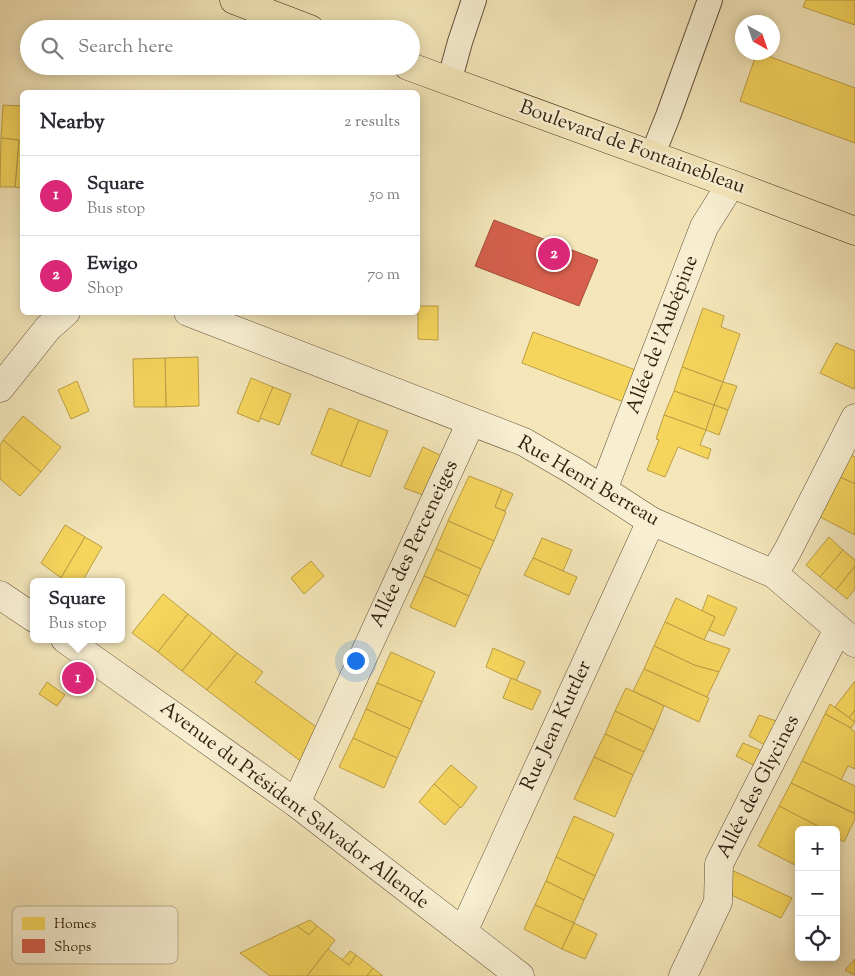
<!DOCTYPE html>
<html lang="en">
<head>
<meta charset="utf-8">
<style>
	:root { --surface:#fff; --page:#f7f7f7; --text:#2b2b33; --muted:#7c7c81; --line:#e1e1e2; --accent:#db2777 }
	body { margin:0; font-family:"Sorts Mill Goudy",serif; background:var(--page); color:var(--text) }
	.controls { position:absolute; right:15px; bottom:15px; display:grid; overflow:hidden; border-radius:8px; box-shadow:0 2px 12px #0003 }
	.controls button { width:45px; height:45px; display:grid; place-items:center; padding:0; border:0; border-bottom:1px solid var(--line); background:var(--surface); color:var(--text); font:25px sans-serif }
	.compass { position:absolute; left:735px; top:15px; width:45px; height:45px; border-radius:50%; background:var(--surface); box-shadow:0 2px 12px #0003; rotate:140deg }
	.you { position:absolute; left:355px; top:660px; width:18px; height:18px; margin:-12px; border:4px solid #fff; border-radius:50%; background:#1a73e8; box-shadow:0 0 0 8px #1a73e833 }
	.badge { display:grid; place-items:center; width:32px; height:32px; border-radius:50%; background:var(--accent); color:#fff; font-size:16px; font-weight:700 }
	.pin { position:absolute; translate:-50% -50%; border:2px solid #fff; box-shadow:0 1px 5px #0006 }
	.popup { position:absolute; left:30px; top:578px; width:95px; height:65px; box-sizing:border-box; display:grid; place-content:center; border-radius:8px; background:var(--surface); filter:drop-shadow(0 1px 4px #0005); font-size:16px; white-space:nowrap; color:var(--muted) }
	.popup b { font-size:19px; color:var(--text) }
	.popup::after { content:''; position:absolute; left:50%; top:100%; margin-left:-10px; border:10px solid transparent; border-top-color:var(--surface) }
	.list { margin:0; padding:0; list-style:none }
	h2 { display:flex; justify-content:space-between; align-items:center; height:65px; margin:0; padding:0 20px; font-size:21px }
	h2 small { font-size:16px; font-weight:400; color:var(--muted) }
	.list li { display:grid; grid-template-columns:32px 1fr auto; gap:15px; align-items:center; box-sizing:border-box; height:80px; padding:0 20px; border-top:1px solid var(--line) }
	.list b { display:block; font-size:19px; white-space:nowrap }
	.list p { margin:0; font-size:16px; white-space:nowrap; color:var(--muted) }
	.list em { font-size:16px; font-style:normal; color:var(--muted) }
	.icon { flex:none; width:28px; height:28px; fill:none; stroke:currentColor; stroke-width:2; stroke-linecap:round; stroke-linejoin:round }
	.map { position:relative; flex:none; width:855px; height:976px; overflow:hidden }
	.search { position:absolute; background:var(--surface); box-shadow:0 2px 12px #0003; left:20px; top:20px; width:400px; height:55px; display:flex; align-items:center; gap:12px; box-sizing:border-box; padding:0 18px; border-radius:28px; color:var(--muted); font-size:19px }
	.panel { position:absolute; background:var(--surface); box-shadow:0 2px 12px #0003; left:20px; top:90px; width:400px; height:225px; border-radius:8px }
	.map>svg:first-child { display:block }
</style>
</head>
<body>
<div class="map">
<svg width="855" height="976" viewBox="0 0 855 976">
	<rect width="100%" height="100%" fill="#f4e6b9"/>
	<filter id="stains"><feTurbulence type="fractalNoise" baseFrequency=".004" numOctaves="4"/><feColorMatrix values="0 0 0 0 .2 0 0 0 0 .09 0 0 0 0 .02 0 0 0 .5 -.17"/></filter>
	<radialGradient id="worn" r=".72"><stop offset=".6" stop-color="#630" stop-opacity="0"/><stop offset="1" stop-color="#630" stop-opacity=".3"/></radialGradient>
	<g fill="#f6d55c" stroke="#bb9e45">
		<polygon points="806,0 855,0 855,25 803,7"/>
		<polygon points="757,52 855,88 855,143 740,101"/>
		<polygon points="3,105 22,106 22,188 15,187 19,140 1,138"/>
		<polygon points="1,138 19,140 15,187 0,187"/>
		<polygon points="418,306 438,306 438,340 418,339"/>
		<polygon points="703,308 724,316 721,327 740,334 723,382 682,367"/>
		<polygon points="533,332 641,372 629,404 522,363"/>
		<polygon points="836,343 855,351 855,386 854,389 820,373"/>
		<polygon points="198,357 199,406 166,407 165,358"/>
		<polygon points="165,358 166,407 134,407 133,359"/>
		<polygon points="682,367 723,382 714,405 674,391"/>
		<polygon points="251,378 273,387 259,422 237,413"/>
		<polygon points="77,381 89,411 71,419 58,390"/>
		<polygon points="723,382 737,386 728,410 714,405"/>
		<polygon points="273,387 291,394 279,425 260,418"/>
		<polygon points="674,391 714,405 706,430 664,415"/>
		<polygon points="714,405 728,410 719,435 706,430"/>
		<polygon points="329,408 359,420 341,466 311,454"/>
		<polygon points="664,415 706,430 700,445 711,449 708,459 678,447 665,477 647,470 659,440 656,439"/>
		<polygon points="23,416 61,447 41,472 3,440"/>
		<polygon points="359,420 388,431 370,477 341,466"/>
		<polygon points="3,440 41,472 20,496 0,479 0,445"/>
		<polygon points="423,447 444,457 426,496 404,488"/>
		<polygon points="851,455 855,457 855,484 840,477"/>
		<polygon points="469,476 502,489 495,507 506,512 494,541 448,521"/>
		<polygon points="840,477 855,484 855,535 820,517"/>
		<polygon points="502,489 513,494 505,511 495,507"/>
		<polygon points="448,521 494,541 481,569 436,549"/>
		<polygon points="65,525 85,537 61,578 41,563"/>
		<polygon points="85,537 102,547 82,582 65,582 61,578"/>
		<polygon points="829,537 843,550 820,577 806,565"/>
		<polygon points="542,538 572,550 563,571 533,558"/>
		<polygon points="436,549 481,569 469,596 424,576"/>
		<polygon points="843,550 855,560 855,566 836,590 820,577"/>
		<polygon points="533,558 577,577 569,595 524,575"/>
		<polygon points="311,561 324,576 304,594 291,578"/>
		<polygon points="855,566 855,589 847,599 836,590"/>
		<polygon points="424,576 469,596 455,627 410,607"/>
		<polygon points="163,594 188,614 158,652 132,633"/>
		<polygon points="708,595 737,608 724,636 709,630 715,617 702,611"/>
		<polygon points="676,598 715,617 704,640 665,622"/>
		<polygon points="188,614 212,633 182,671 158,652"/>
		<polygon points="665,622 704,640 730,649 719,672 694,665 654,646"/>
		<polygon points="212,633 237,653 207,690 182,671"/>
		<polygon points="654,646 694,665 719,672 707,697 644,669"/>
		<polygon points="493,648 525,662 516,681 486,667"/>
		<polygon points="391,652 435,672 422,702 377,683"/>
		<polygon points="237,653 263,672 255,682 319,729 303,763 207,690"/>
		<polygon points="644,669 709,698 699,722 633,691"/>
		<polygon points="511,678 541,691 532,710 503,698"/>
		<polygon points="855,681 855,710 849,718 835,707"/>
		<polygon points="47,682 65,695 57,706 39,694"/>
		<polygon points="377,683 422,702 410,729 366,709"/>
		<polygon points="626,688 664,706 654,730 615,711"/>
		<polygon points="830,704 855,722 851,728 825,714"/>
		<polygon points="366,709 410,729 397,758 353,738"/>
		<polygon points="855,710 855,722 849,718"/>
		<polygon points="615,711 654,730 644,752 605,734"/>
		<polygon points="825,714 851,728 851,729 855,732 855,769 848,766 841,780 802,761"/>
		<polygon points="759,715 782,723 770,748 749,736"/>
		<polygon points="605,734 644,752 633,775 594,757"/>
		<polygon points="353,738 397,758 384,788 339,767"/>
		<polygon points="743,743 767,753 759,768 736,756"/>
		<polygon points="594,757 633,775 615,817 574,799"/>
		<polygon points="802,761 855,786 855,810 854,813 791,783"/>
		<polygon points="451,765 477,787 461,808 434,784"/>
		<polygon points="791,783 855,814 855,819 844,842 836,837 836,830 825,830 779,806"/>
		<polygon points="434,784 460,807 445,825 419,802"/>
		<polygon points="779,806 818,826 816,830 799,830 799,863 797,866 758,846"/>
		<polygon points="574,816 614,834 595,876 556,857"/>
		<polygon points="556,857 595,876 584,900 546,881"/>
		<polygon points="727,868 792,898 781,918 727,893"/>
		<polygon points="546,881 584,900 574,923 535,905"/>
		<polygon points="535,905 574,923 562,949 524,929"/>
		<polygon points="310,920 317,926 309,935 297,926"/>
		<polygon points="574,923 597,934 585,959 562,949"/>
		<polygon points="297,926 309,935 317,926 335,940 307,976 270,976 240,953"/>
		<polygon points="328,949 349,965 356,955 373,968 367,976 307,976"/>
		<polygon points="350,951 356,955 349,965 342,960"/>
		<polygon points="855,959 855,975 845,970"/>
		<polygon points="373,968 383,976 367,976"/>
	</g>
	<polygon fill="#d6604d" stroke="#a44c3a" points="494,220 598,260 579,306 475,266"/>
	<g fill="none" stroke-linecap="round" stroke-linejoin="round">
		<g stroke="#61503a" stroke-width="26">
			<g id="service">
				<polyline points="449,82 460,42 474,0"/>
				<polyline points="652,156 668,116 710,0"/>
			</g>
		</g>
		<g stroke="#61503a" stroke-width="29">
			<g id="pedestrian">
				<polyline points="603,490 704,227 731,184"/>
				<polyline points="774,574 788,550 855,418"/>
				<polyline points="296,803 471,422"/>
				<polyline points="683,976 718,902 719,864 838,629"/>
			</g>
		</g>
		<g stroke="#61503a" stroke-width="29">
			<g id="minor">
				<polyline points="188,312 524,442 574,471 651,521 774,574 855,643"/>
				<polyline points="0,388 48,328 66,312"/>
				<polyline points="0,595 34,618"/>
				<polyline points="65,639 296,803 520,976"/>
				<polyline points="463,932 651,521"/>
			</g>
		</g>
		<g stroke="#301e0f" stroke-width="29">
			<g id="primary">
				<polyline points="234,0 310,29"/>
				<polyline points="408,66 731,184 855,231"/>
			</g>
		</g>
		<use href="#service" stroke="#f8efd2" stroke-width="24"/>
		<use href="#pedestrian" stroke="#f8efd2" stroke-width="28"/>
		<use href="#minor" stroke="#f8efd2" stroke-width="28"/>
		<use href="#primary" stroke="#f4e6b9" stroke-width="28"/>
	</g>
	<g text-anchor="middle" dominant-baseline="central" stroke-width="5" stroke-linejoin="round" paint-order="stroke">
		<g font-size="20" fill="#301e0f" stroke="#f8efd2">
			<text transform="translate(632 148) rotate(20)">Boulevard de Fontainebleau</text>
			<text transform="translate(663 335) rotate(-69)">Allée de l'Aubépine</text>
			<text transform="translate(588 482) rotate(30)">Rue Henri Berreau</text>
			<text transform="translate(415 544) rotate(-65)">Allée des Perceneiges</text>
			<text transform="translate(557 726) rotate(-65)">Rue Jean Kuttler</text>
			<text transform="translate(759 787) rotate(-63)">Allée des Glycines</text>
			<text transform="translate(294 806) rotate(37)">Avenue du Président Salvador Allende</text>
		</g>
	</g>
	<rect x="12" y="906" width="166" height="58" rx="8" fill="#f8efd2" stroke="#bcb098" stroke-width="1"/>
	<rect x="22" y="917" width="23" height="13" fill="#f6d55c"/>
	<rect x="22" y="939" width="23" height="14" fill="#d6604d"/>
	<g font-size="14" fill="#301e0f">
		<text x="54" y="928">Homes</text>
		<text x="54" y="951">Shops</text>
	</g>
	<rect width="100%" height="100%" filter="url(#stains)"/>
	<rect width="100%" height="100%" fill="url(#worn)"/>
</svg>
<div class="controls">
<button>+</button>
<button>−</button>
<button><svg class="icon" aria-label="locate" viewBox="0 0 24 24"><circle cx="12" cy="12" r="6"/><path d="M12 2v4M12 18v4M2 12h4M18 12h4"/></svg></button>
</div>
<svg class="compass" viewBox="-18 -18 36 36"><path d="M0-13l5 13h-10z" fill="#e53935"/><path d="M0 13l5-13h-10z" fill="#7c7c81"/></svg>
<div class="you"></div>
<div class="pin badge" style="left:78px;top:678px">1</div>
<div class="popup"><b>Square</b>Bus stop</div>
<div class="pin badge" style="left:554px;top:254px">2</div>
<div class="search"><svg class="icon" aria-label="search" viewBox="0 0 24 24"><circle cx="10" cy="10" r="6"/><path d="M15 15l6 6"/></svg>Search here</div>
<section class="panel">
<h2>Nearby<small>2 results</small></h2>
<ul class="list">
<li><span class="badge">1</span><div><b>Square</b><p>Bus stop</p></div><em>50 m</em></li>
<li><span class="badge">2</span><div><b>Ewigo</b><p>Shop</p></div><em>70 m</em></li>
</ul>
</section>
</div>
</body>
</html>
